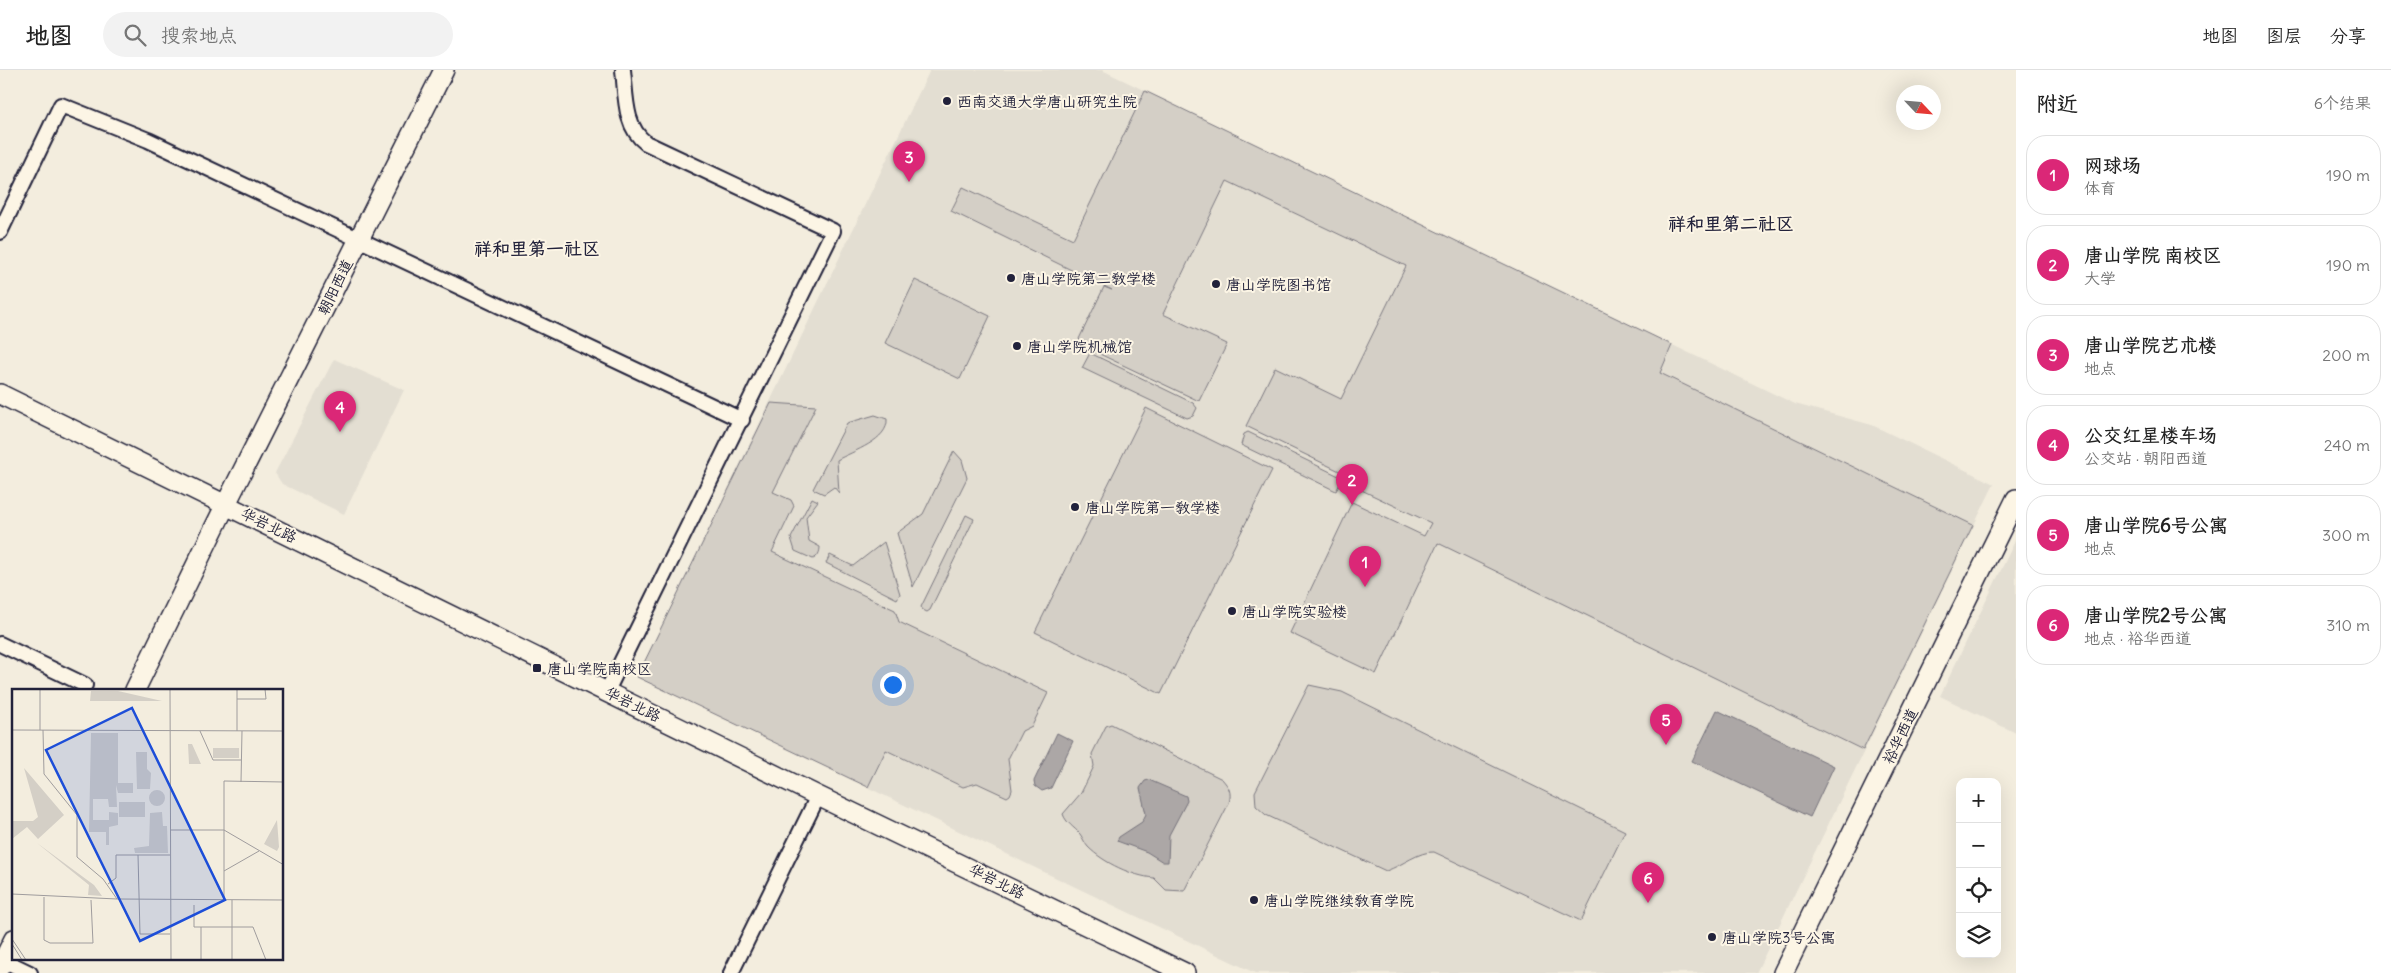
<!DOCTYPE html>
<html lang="zh">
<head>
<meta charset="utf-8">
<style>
	:root { --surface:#fff; --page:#f2f2f2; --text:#222; --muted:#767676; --line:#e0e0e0; --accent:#db2777 }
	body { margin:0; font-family:Delius,"LXGW WenKai TC",sans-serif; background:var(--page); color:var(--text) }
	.controls { position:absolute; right:15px; bottom:15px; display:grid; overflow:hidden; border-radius:10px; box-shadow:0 5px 20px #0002 }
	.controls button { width:45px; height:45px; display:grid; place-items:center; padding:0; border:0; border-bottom:1px solid var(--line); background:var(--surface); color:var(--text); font:25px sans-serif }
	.compass { position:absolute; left:1896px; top:15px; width:45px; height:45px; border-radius:50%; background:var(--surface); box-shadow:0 5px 20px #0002; rotate:116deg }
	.you { position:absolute; left:892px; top:614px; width:18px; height:18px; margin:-12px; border:4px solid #fff; border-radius:50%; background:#1a73e8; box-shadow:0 0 0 8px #1a73e833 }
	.badge { display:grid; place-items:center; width:32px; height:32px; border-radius:50%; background:var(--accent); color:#fff; font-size:16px; font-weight:700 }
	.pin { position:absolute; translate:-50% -41px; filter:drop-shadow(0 1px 2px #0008) }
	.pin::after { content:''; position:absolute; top:26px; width:18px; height:15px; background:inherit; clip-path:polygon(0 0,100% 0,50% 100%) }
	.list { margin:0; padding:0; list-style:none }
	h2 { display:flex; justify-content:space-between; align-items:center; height:65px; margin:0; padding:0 20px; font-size:21px }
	h2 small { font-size:16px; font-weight:400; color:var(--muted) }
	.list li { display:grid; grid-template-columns:32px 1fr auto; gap:15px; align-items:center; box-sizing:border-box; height:80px; margin:0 10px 10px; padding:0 10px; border:1px solid var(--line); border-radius:20px }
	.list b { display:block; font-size:19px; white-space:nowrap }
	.list p { margin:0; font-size:16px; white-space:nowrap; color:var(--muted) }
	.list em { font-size:16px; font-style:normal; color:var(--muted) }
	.icon { flex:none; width:28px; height:28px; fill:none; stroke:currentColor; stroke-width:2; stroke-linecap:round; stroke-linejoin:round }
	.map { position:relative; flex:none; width:2016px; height:903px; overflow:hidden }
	header { display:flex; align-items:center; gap:30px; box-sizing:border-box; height:70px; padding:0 25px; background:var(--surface); border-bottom:1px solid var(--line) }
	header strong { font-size:24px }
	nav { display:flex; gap:28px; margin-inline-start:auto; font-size:18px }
	.search { width:350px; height:45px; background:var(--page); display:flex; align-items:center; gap:12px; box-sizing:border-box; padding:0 18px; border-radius:28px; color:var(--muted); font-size:19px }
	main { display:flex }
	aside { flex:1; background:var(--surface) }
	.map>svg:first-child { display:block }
</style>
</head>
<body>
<header>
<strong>地图</strong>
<div class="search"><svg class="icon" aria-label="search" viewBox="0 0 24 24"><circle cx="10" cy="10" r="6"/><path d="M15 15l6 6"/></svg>搜索地点</div>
<nav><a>地图</a><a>图层</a><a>分享</a></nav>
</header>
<main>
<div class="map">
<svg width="2016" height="903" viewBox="0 0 2016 903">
	<rect width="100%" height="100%" fill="#f3edde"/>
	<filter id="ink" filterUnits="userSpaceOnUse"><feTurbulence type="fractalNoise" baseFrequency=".02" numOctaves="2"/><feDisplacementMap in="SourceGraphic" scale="10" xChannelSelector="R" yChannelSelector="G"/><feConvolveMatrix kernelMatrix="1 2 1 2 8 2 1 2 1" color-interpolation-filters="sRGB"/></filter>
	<g filter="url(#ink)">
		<g fill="#e3ded2">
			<polygon points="930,0 1102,0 1795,334 1872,355 1994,414 1756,903 1255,903 637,607"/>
			<polygon points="334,289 404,320 344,444 282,414 275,403"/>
			<polygon points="2016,469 2016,663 1940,626"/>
		</g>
		<g fill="#d4cfc6" stroke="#7b7880">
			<polygon points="1145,21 1672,275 1660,303 1973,455 1863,680 1438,473 1376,604 1290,563 1352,432 1424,466 1431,453 1353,416 1356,409 1246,356 1275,297 1341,329 1406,196 1227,111 1163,244 1227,274 1199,331 1089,279 1079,269 1104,217 1112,220 951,141 963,117 1073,169"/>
			<polygon points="915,210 990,246 960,309 885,273"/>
			<polygon points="1090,283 1193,333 1197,338 1193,346 1187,348 1082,298"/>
			<polygon points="771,333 816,336 773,422 791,430 794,436 772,482 895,540 899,552 1048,623 1032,656 1022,661 1008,689 1012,720 1010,725 1007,727 977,713 963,717 886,680 868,717 637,607"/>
			<polygon points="1146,338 1272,400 1161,624 1035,562"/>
			<path d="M875 345 887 349C889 370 853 381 837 390L839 423 834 417 824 424 813 419 847 353Z"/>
			<polygon points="1248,362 1343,408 1336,421 1241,375 1244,364"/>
			<polygon points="954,381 962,390 967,408 913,517 897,463 923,444"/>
			<path d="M812 428 818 431 806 447 809 471 820 477C820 482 818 487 813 489L795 481 791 468Z"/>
			<polygon points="966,445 974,449 930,540 927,542 923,540 921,537"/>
			<polygon points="884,472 900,524 897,529 826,493 830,485 853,496"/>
			<path d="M1309 615 1342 622 1625 761 1581 851 1434 782C1419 781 1403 795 1386 801L1266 745 1256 736 1255 722Z"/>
			<path d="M1111 654 1222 709C1229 717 1232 722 1229 733L1184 821 1166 820 1154 808C1132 806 1104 793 1088 777 1085 774 1083 768 1080 764 1074 757 1066 753 1063 744L1081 723 1088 709 1094 696 1092 684 1106 656Z"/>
		</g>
		<g fill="#aca7a6" stroke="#75727b">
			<polygon points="1717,640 1834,696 1810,747 1692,691"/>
			<polygon points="1057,663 1073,671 1051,718 1042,721 1035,716 1034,711"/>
			<polygon points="1149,710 1186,726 1187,731 1169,765 1168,792 1163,792 1147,782 1117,771 1119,767 1142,752 1146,744 1140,718 1145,711"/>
		</g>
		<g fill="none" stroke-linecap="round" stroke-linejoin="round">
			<g stroke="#22223b" stroke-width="18">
				<g id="street">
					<polyline points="0,162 61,35 148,70 742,350"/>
					<polyline points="0,574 85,615"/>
					<path d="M607 621 833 161 646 73C624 57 626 25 623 0"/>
					<polyline points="3,890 30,903"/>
					<polyline points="731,903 818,726"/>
				</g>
			</g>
			<g stroke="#22223b" stroke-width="22">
				<g id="secondary">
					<polyline points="0,324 818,726 1185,903"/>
					<polyline points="135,620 226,434 444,0"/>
					<polyline points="0,897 14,869"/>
					<polyline points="1783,903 2016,429"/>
				</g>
			</g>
			<use href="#street" stroke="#fcf5e5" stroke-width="14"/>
			<use href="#secondary" stroke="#fcf5e5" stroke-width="19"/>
		</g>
	</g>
	<g fill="#22223b" stroke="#fcf5e5" stroke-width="2">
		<circle cx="947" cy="31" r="5"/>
		<circle cx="1011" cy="208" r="5"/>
		<circle cx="1216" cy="214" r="5"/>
		<circle cx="1017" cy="276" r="5"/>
		<circle cx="1075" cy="437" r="5"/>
		<circle cx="1232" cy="541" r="5"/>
		<rect x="532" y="593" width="10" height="10" rx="2.5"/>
		<circle cx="1254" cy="830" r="5"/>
		<circle cx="1712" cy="867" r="5"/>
	</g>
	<g text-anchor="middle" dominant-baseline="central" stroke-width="4" stroke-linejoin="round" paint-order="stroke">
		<g font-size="15" fill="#22223b" stroke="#fcf5e5" text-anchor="start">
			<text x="957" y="31">西南交通大学唐山研究生院</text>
			<text x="1021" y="208">唐山学院第二教学楼</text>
			<text x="1226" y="214">唐山学院图书馆</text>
			<text x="1027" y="276">唐山学院机械馆</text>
			<text x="1085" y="437">唐山学院第一教学楼</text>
			<text x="1242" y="541">唐山学院实验楼</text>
			<text x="547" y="598">唐山学院南校区</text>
			<text x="1264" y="830">唐山学院继续教育学院</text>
			<text x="1722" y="867">唐山学院3号公寓</text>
		</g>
		<g font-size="15" fill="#22223b" stroke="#fcf5e5">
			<text transform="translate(335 217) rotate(-64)">朝阳西道</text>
			<text transform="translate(269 455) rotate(26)">华岩北路</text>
			<text transform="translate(633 634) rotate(26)">华岩北路</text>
			<text transform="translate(1900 666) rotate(-64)">裕华西道</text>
			<text transform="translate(997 811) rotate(26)">华岩北路</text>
		</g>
		<g font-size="18" font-weight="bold" fill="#22223b" stroke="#fcf5e5">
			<text x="1731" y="153">祥和里第二社区</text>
			<text x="537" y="178">祥和里第一社区</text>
		</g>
	</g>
	<g transform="translate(12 619)">
		<rect width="271" height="271" fill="#f3edde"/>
		<path d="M79 2H106L150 12H78ZM79 44H106V94H121V104H106L104 96 105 118H97L96 110H81V131H97V123L106 124V136L97 138V156H94V143H77ZM176 55H180L189 75H177ZM201 59H227V69H201ZM124 63H135V80L139 84 138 100H125ZM12 79 52 126 26 150 15 138 0 150V132H21L26 128ZM137 109a8 8 0 1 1 16 0a8 8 0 1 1-16 0ZM107 113H133V128H107ZM150 123 151 137H155L156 164H123L122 159 137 157 138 124ZM265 131 267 158 265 162 252 155ZM25 154 82 196 90 207 76 206 77 196Z" fill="#d4cfc6"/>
		<path fill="none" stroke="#9f9c9d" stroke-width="1" d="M158 0 159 271M225 10H254L253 0M0 41 272 42M28 41V0M31 41 32 85 65 126V168L91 190 105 210M188 42 201 71H229M225 42V0M229 93 230 42M159 141H212L272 176M126 166 128 245H158M212 182 247 162M96 195 104 189V166H158M0 205 105 210 272 211M32 208V251L38 254H81L79 211M212 211V92L272 93M220 211V271M182 216V238H241L254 271M0 250 14 271M0 255 10 271M189 271V238"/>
		<path fill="#1d4ed8" fill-opacity="0.15" stroke="#1d4ed8" stroke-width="2.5" d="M120 19 213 211 128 252 34 61Z"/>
		<rect width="271" height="271" fill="none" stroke="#22223b" stroke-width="2.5"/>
	</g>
</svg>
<div class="controls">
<button>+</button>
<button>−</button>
<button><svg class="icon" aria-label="locate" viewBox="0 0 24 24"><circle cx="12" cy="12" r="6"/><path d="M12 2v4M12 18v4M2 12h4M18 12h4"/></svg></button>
<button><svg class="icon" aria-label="layers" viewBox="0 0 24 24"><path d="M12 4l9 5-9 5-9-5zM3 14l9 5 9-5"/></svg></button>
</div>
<svg class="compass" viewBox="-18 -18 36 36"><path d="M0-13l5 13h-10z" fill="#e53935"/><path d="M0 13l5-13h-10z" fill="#767676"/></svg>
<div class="you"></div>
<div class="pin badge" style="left:1365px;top:517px">1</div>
<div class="pin badge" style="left:1352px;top:435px">2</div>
<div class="pin badge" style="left:909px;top:112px">3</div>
<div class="pin badge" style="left:340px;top:362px">4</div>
<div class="pin badge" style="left:1666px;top:675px">5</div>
<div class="pin badge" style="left:1648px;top:833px">6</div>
</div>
<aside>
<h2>附近<small>6个结果</small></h2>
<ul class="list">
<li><span class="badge">1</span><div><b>网球场</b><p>体育</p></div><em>190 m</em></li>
<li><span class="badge">2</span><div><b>唐山学院 南校区</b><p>大学</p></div><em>190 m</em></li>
<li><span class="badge">3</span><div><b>唐山学院艺术楼</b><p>地点</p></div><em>200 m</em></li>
<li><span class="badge">4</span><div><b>公交红星楼车场</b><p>公交站 · 朝阳西道</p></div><em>240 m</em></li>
<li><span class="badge">5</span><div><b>唐山学院6号公寓</b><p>地点</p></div><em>300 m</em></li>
<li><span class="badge">6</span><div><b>唐山学院2号公寓</b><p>地点 · 裕华西道</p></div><em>310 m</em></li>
</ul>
</aside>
</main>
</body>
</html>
